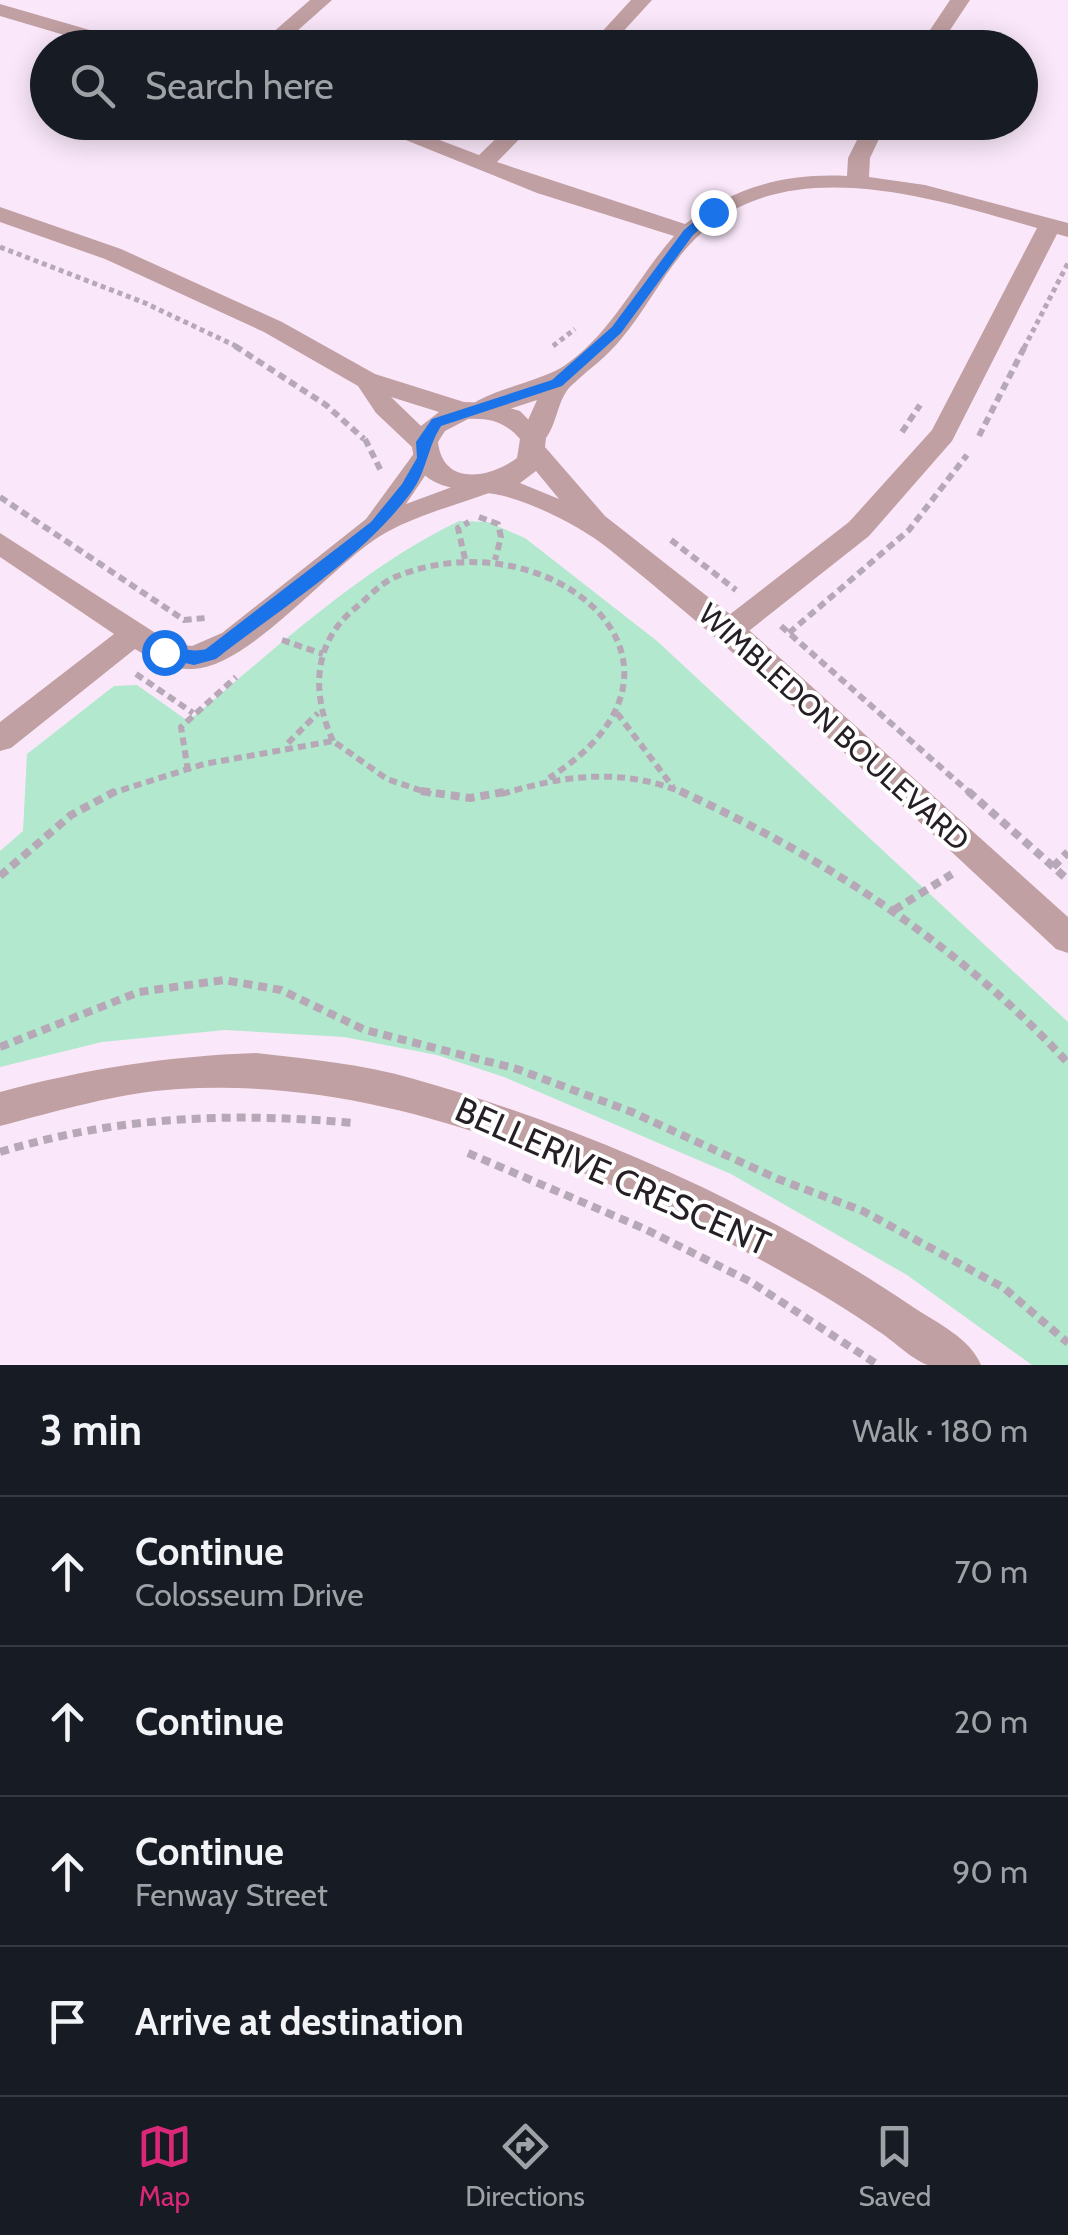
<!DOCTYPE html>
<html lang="en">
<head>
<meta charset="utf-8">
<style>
	:root { --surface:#171b24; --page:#20242c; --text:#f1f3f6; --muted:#9ea1a6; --line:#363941; --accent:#db2777 }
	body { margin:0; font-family:Cabin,sans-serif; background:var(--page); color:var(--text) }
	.stop { position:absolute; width:30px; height:30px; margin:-22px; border:8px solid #1a73e8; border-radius:50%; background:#fff }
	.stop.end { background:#1a73e8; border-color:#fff; box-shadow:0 2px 10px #0008 }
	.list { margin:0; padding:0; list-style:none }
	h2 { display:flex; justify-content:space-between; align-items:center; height:130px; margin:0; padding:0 40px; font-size:42px }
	h2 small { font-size:32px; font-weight:400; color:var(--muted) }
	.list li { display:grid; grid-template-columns:65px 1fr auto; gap:30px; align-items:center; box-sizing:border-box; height:150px; padding:0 40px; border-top:2px solid var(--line) }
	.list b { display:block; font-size:38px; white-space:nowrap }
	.list p { margin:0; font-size:32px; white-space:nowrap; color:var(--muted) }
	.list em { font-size:32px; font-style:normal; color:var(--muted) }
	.icon { flex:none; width:55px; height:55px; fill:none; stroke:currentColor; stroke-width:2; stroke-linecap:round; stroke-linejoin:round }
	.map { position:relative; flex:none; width:1068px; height:1365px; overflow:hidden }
	.search { position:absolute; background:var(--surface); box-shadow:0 5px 25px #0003; left:30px; right:30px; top:30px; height:110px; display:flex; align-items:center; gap:25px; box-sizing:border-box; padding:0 35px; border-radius:55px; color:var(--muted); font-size:38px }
	.sheet { height:730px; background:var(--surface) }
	nav { display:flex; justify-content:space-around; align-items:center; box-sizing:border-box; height:140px; border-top:2px solid var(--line); background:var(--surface); font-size:28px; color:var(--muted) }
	nav a { display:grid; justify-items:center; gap:5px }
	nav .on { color:var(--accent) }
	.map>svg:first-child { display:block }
</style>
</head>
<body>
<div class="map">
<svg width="1068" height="1365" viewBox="0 0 1068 1365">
	<rect width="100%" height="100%" fill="#fae8fa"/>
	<path fill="#b2e8cd" d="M459 521 488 522 525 538 657 641 1068 1022V1365H1032L907 1275 731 1174 504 1077 437 1055 344 1037 225 1030 102 1042 0 1067V851L23 831 27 754 114 686 137 685 188 721C275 650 358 570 459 521Z"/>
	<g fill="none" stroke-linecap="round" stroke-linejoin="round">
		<g stroke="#b6a8b6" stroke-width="5" stroke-dasharray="5 4" stroke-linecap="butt">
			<polyline points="153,36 194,48"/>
			<polyline points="323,122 345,130"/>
			<polyline points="0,247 145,303 240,348"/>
			<polyline points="553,346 575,329"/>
			<polyline points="1024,348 1068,263"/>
		</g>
		<g stroke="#b6a8b6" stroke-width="6" stroke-dasharray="8 5" stroke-linecap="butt">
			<polyline points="235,346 326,405 364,439"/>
			<polyline points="902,432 920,405"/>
			<polyline points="979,436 1025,346"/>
			<polyline points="365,439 381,471"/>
			<polyline points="0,497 184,620 206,618"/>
			<polyline points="479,517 498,524 501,537 495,560"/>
			<polyline points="671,540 736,590"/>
			<polyline points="465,559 458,528 469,522"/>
			<polyline points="781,626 971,794"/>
			<polyline points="789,633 909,530 967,455"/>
			<polyline points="282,640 323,654"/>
			<polyline points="136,674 193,713"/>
			<polyline points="617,713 673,787"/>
			<path d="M333 741C312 695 312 645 353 610 366 600 379 584 395 577 547 514 730 663 549 778"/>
			<polyline points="288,743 318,713"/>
			<polyline points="188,771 181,727 236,677"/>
			<polyline points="109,794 204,764 333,741 387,779 431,794"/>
			<path d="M502 794C564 775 624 767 686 794"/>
		</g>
		<g stroke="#b6a8b6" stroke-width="8" stroke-dasharray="9 6" stroke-linecap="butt">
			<polyline points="421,791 470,798 510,791"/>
			<path d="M680 791C824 857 960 946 1068 1063"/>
			<polyline points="968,791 1068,880"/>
			<polyline points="1053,867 1068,852"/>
			<polyline points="0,876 71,815 116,791"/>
			<polyline points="894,910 952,874"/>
			<polyline points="0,1047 139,992 224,980 281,990 365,1030 517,1069 632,1112 778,1179 863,1211 1004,1288 1068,1343"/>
			<path d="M0 1152C118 1116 232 1112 354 1123"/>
			<polyline points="468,1153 645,1229 751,1282 878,1365"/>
		</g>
		<g fill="#c1a0a3" fill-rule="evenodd">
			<polygon points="310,0 332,0 278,48 255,48"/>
			<polygon points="631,0 652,0 608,48 587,48"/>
			<polygon points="950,0 970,0 938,48 918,48"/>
			<polygon points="0,4 138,44 141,48 108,48 0,16"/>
			<path d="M361 122H392L479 155 513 122H536L497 162 685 224C734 187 785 173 847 176L848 158 866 122H887L870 158 869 177 925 185 1068 223V237L1057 234 952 441 869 536 740 638H720L715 630 720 622 849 522 932 430 1037 228C932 198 784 149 695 239 666 268 648 307 622 338 607 357 589 369 572 385 554 400 558 440 533 447L520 438 537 400 479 419 466 410C479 392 540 382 564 366 611 334 637 278 674 236L537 193Z"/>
			<path d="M424 449 437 458 406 504 479 477 489 479 492 486 489 493C456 505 418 515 387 532 335 560 251 667 193 669 172 670 152 660 135 649L11 748 0 751V722L114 634 0 557V533L171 643 192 646 222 633 366 519 415 452Z"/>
			<path d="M256 1053C309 1059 363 1064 414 1079 587 1128 764 1206 913 1307 937 1323 970 1338 981 1365 966 1365 943 1365 928 1365 912 1360 893 1340 878 1331 841 1305 801 1282 761 1260 583 1164 384 1076 178 1089 117 1093 58 1111 0 1126V1092C86 1069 167 1056 256 1053Z"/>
		</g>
		<path fill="#c1a0a3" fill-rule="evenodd" d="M0 207 121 249 282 322 375 374 464 402 493 403 520 411 546 438 545 447 605 516 740 622 1068 917V953L1056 949C909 813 765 674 609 549 582 527 529 500 494 494 461 488 417 492 412 447L376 413 358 386 264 332 105 259 0 222ZM391 397 439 412 421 426ZM468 419C490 418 505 422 520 439L517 458C490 478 443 487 438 442L445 431ZM536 471 559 499 520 483Z"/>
	</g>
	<path fill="#1a73e8" d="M709 209 719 212 693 235 621 333 562 386 441 426C427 448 427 472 410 494 360 560 281 608 216 659L194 665 158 657V648C174 644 189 654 206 649L371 522 402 484 417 458 416 442 432 419 552 380 612 327 684 230Z"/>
	<g text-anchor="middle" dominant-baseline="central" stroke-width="8" stroke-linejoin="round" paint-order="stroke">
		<g font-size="30" fill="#261f26" stroke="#fff">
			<text transform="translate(834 727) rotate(42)">WIMBLEDON BOULEVARD</text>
		</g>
		<g font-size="35" fill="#261f26" stroke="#fff">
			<text transform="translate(613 1176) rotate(24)">BELLERIVE CRESCENT</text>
		</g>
	</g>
</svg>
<div class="stop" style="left:164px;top:652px"></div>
<div class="stop end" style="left:713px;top:212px"></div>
<div class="search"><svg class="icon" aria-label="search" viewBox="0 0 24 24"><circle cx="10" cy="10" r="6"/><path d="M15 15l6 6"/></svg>Search here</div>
</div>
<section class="sheet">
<h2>3 min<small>Walk · 180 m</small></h2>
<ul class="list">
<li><svg class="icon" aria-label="ahead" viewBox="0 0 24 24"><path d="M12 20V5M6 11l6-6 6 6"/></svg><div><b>Continue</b><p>Colosseum Drive</p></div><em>70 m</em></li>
<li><svg class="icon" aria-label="ahead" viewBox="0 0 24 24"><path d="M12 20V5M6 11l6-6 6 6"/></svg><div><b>Continue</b></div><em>20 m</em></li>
<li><svg class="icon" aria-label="ahead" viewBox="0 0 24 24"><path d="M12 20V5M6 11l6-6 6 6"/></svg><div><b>Continue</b><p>Fenway Street</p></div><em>90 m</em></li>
<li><svg class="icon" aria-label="arrive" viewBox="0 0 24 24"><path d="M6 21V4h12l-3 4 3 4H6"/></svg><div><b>Arrive at destination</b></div></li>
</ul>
</section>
<nav>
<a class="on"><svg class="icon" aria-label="map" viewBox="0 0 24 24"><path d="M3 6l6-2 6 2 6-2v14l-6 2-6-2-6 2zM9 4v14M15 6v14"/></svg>Map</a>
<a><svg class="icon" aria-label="directions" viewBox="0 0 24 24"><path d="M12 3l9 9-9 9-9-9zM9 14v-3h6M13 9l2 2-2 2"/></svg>Directions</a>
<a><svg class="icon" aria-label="saved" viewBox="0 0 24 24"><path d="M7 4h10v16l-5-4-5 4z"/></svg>Saved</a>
</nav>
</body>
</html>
